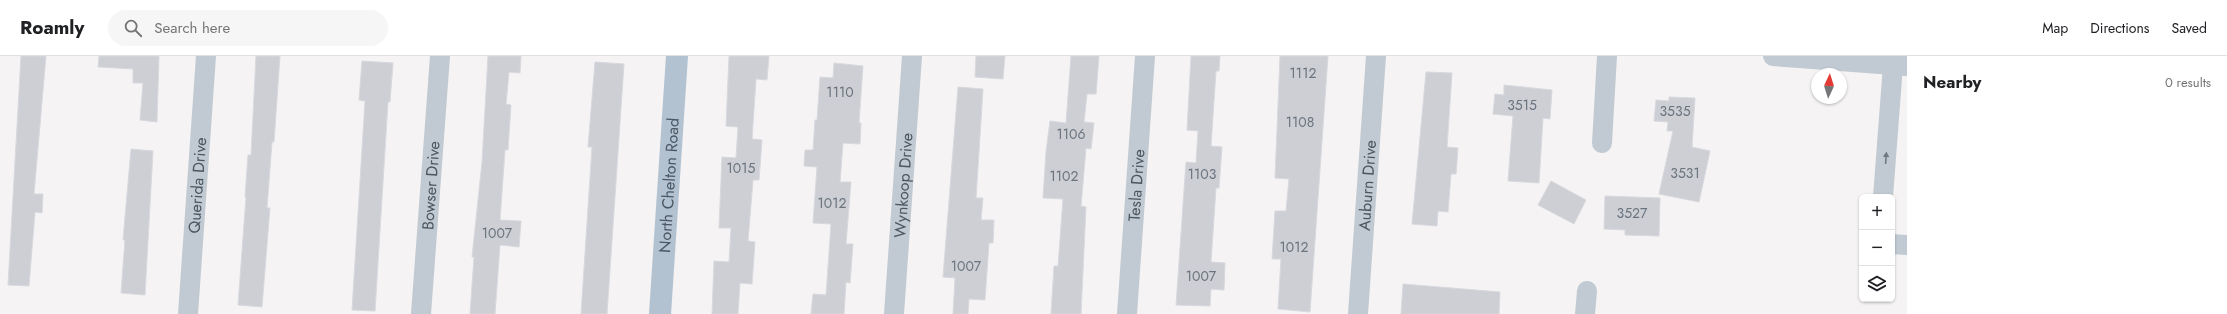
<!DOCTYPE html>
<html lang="en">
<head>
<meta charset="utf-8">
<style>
	:root { --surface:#fff; --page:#f6f6f6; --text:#202124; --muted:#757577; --line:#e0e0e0 }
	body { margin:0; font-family:Jost,sans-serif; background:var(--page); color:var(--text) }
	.controls { position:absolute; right:12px; bottom:12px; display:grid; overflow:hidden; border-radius:6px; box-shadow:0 1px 3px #0004 }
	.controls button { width:36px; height:36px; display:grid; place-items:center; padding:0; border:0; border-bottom:1px solid var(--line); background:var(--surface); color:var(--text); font:20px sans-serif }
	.compass { position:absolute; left:1811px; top:12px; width:36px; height:36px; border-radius:50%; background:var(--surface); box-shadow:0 1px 3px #0004; rotate:4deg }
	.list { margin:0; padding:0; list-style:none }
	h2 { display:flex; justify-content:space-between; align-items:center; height:52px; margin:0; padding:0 16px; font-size:17px }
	h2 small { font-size:13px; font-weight:400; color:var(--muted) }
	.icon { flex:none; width:22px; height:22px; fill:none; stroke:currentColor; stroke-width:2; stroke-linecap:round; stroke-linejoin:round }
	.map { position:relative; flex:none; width:1907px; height:258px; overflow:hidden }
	header { display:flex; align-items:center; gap:24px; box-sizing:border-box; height:56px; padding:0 20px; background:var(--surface); border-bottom:1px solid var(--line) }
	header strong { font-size:19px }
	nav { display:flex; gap:22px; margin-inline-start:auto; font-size:14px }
	.search { width:280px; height:36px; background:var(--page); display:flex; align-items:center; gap:10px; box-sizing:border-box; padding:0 14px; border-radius:22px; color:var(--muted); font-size:15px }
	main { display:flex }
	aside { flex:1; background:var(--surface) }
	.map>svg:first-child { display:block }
</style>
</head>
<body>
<header>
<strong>Roamly</strong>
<div class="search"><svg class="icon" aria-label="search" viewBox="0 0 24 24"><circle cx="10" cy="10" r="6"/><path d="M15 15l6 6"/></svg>Search here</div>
<nav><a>Map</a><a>Directions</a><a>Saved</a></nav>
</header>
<main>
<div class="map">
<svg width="1907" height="258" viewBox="0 0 1907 258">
	<rect width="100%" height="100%" fill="#f5f3f3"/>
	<g fill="#cdcfd5" stroke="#d7d9de">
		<polygon points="21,0 46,0 34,138 43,138 42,157 35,156 29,230 8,229"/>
		<polygon points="99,0 159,0 157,66 140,64 143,27 133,27 133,13 98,11"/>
		<polygon points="256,0 280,0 274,86 272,86 267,152 270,152 262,251 238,249 246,141 245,141 248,99 251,99"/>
		<polygon points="488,0 521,0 520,17 509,16 506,48 511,49 508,94 505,94 500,164 521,165 519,191 500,189 495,258 470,258 474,201 472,201 482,106"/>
		<polygon points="729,0 769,0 767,24 756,23 752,83 762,84 759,124 753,124 748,185 755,186 752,228 740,227 738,258 712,258 714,205 729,206 731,172 719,172 722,101 736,102 738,71 726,70"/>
		<polygon points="976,0 1005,0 1003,23 975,21"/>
		<polygon points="1071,0 1099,0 1096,38 1087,38 1084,66 1094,67 1091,93 1086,92 1081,150 1086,151 1081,258 1051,258 1054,210 1058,210 1063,143 1043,142 1046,96 1050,65 1066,67"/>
		<polygon points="1191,0 1220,0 1219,15 1216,15 1211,90 1222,91 1219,132 1216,132 1211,206 1225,207 1224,234 1211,233 1210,250 1176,249 1186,106 1196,107 1198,75 1187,74"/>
		<polygon points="1280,0 1328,0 1310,256 1278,253 1281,203 1272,203 1275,155 1286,155 1289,123 1275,122"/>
		<polygon points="362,5 393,7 390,46 388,46 375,255 352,254 365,45 359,44"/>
		<polygon points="595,6 624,8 607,258 581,258 592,91 588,91"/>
		<polygon points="834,7 863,10 859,67 861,67 860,88 843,87 840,126 851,126 846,188 853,188 850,227 846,226 844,258 811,258 813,238 826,239 831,168 813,167 817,111 804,110 805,94 813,94 815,64 817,64 820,21 833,22"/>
		<polygon points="1426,16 1452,17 1447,91 1458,92 1456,118 1451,118 1448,156 1438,155 1437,170 1412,168"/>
		<polygon points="1504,29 1552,34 1550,63 1543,62 1539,127 1508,125 1513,60 1493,58 1495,38 1504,39"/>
		<polygon points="958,31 983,33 976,142 983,142 981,164 994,164 993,187 989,187 985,244 969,243 968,258 953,258 955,222 943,221"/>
		<polygon points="1669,41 1695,42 1692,91 1710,95 1699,146 1659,138 1673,75 1667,75 1668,66 1654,65 1656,44 1669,45"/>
		<polygon points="131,93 153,95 145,239 121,237 125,184 123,184"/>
		<polygon points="1551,125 1586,144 1574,168 1538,149"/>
		<polygon points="1605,140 1660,142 1659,180 1625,179 1625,174 1604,173"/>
		<polygon points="1403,228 1500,236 1499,258 1401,258"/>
	</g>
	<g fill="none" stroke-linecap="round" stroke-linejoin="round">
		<g stroke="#c1cad2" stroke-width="20">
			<polyline points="1773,0 1907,10"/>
			<polyline points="1602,87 1607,0"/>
			<polyline points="1883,141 1893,9"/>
			<polyline points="1892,188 1907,189"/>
			<path id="s1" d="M188 258 206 0"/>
			<path id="s2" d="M421 258 440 0"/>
			<path id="s3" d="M894 258 912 0"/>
			<path id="s4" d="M1127 258 1145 0"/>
			<path id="s5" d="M1358 258 1376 0"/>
			<polyline points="1585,258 1587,235"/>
		</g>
		<path stroke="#b3c2d1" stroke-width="22" id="s6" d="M660 258 677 0"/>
	</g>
	<defs><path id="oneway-solid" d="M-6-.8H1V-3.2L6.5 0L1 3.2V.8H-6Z"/></defs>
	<use fill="#6e7983" href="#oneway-solid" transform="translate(1886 102) rotate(-86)"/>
	<g text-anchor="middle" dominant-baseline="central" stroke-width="3" stroke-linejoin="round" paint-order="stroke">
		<g font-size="14" fill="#6b747e">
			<text x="1303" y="17">1112</text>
			<text x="840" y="36">1110</text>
			<text x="1522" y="49">3515</text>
			<text x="1675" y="55">3535</text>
			<text x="1300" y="66">1108</text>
			<text x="1071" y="78">1106</text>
			<text x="741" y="112">1015</text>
			<text x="1685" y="117">3531</text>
			<text x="1202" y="118">1103</text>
			<text x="1064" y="120">1102</text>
			<text x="832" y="147">1012</text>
			<text x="1632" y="157">3527</text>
			<text x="497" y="177">1007</text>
			<text x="1294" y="191">1012</text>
			<text x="966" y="210">1007</text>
			<text x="1201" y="220">1007</text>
		</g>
		<g font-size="16" fill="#4a5661" stroke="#fff">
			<text stroke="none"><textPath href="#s1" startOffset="129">Querida Drive</textPath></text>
			<text stroke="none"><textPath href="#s2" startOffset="129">Bowser Drive</textPath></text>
			<text stroke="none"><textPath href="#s6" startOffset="129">North Chelton Road</textPath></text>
			<text stroke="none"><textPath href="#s3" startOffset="129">Wynkoop Drive</textPath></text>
			<text stroke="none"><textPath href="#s4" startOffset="129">Tesla Drive</textPath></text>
			<text stroke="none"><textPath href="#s5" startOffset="129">Auburn Drive</textPath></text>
		</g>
	</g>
</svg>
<div class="controls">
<button>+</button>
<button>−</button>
<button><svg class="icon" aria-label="layers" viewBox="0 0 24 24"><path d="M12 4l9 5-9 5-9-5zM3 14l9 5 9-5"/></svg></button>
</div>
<svg class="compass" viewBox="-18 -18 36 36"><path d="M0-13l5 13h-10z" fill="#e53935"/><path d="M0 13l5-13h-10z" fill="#757577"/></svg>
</div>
<aside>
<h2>Nearby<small>0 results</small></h2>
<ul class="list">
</ul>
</aside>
</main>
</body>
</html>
